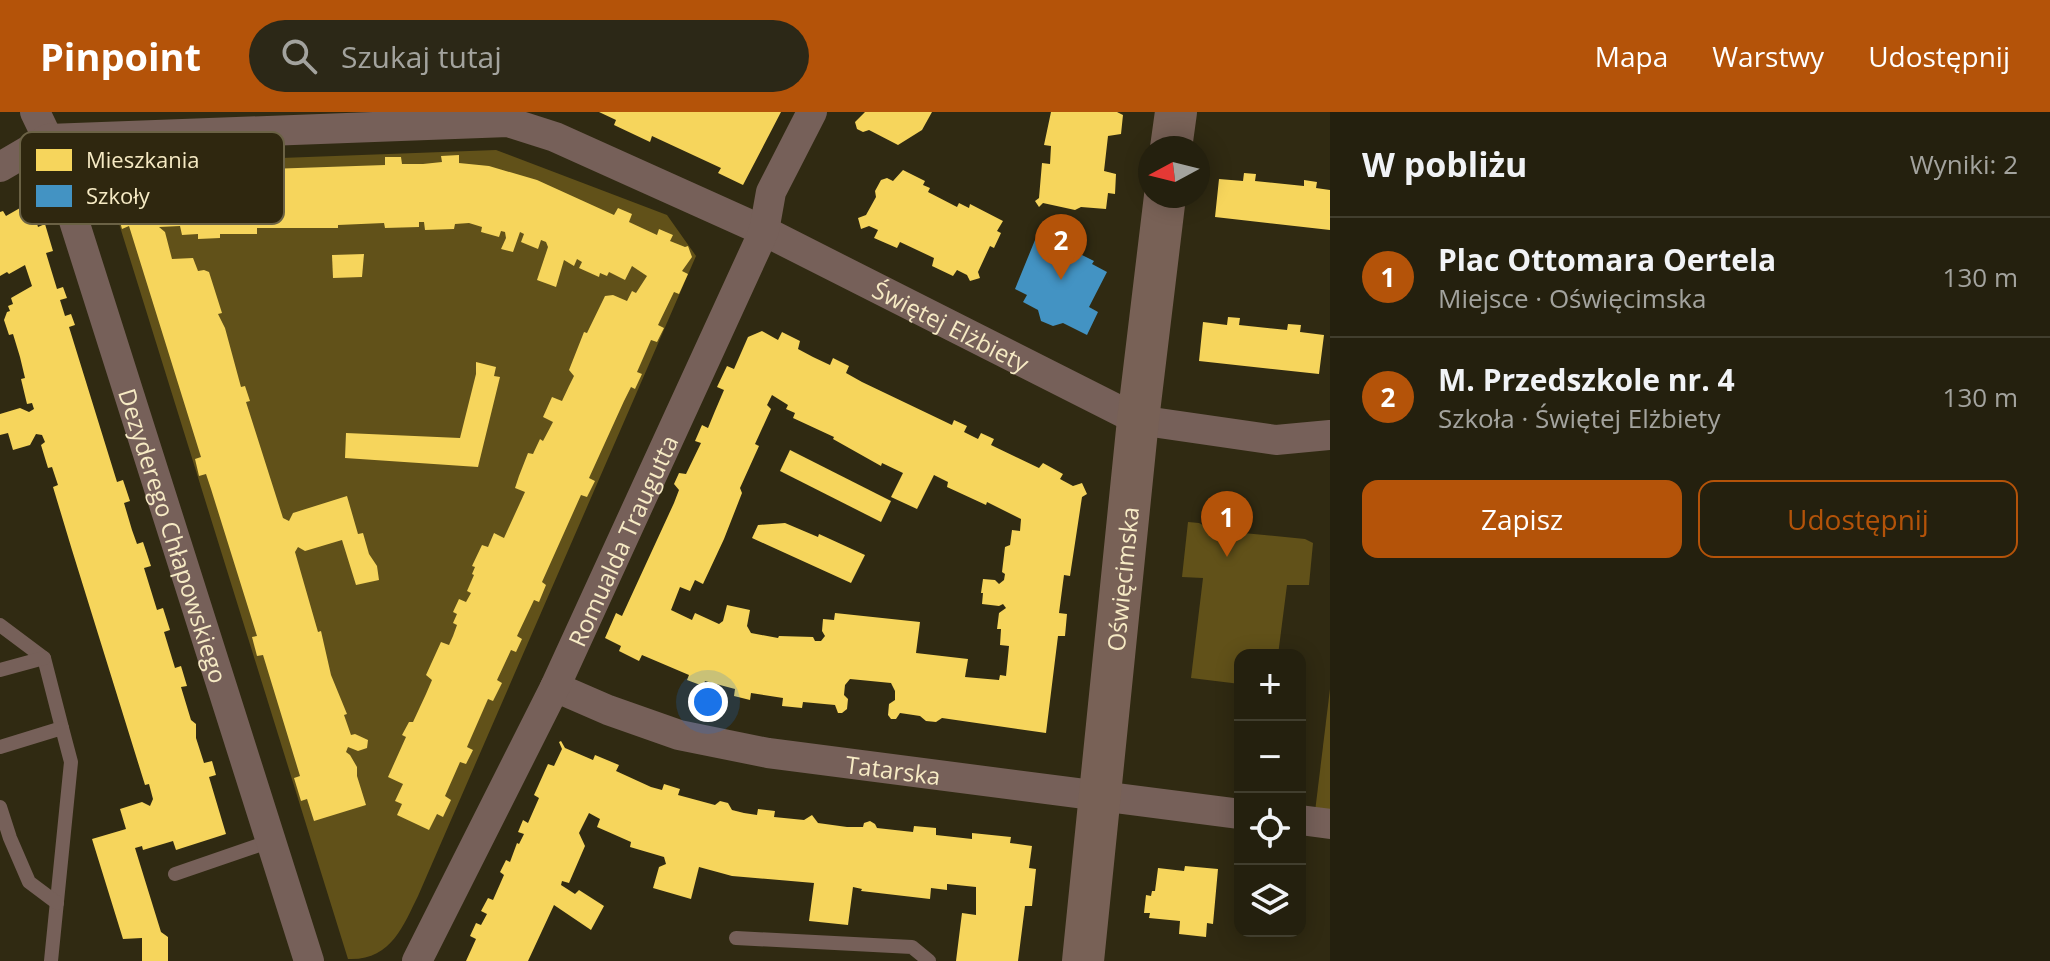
<!DOCTYPE html>
<html lang="pl">
<head>
<meta charset="utf-8">
<style>
	:root { --surface:#24200e; --page:#2c2817; --text:#f1f3f6; --muted:#a3a39e; --line:#413e2e; --accent:#b45309 }
	body { margin:0; font-family:"Open Sans",sans-serif; background:var(--page); color:var(--text) }
	.controls { position:absolute; right:24px; bottom:24px; display:grid; overflow:hidden; border-radius:16px; box-shadow:0 4px 20px #0003 }
	.controls button { width:72px; height:72px; display:grid; place-items:center; padding:0; border:0; border-bottom:2px solid var(--line); background:var(--surface); color:var(--text); font:40px sans-serif }
	.compass { position:absolute; left:1138px; top:24px; width:72px; height:72px; border-radius:50%; background:var(--surface); box-shadow:0 4px 20px #0003; rotate:263deg }
	.you { position:absolute; left:708px; top:590px; width:28px; height:28px; margin:-20px; border:6px solid #fff; border-radius:50%; background:#1a73e8; box-shadow:0 0 0 12px #1a73e833 }
	.badge { display:grid; place-items:center; width:52px; height:52px; border-radius:50%; background:var(--accent); color:#fff; font-size:26px; font-weight:700 }
	.pin { position:absolute; translate:-50% -66px; filter:drop-shadow(0 2px 4px #0008) }
	.pin::after { content:''; position:absolute; top:42px; width:28px; height:24px; background:inherit; clip-path:polygon(0 0,100% 0,50% 100%) }
	.list { margin:0; padding:0; list-style:none }
	h2 { display:flex; justify-content:space-between; align-items:center; height:104px; margin:0; padding:0 32px; font-size:34px }
	h2 small { font-size:26px; font-weight:400; color:var(--muted) }
	.list li { display:grid; grid-template-columns:52px 1fr auto; gap:24px; align-items:center; box-sizing:border-box; height:120px; padding:0 32px; border-top:2px solid var(--line) }
	.list b { display:block; font-size:30px; white-space:nowrap }
	.list p { margin:0; font-size:26px; white-space:nowrap; color:var(--muted) }
	.list em { font-size:26px; font-style:normal; color:var(--muted) }
	.actions { display:flex; gap:16px; padding:24px 32px }
	.actions a { flex:1; padding:18px 0; border:2px solid var(--accent); border-radius:16px; text-align:center; font-size:28px; color:var(--accent) }
	.actions .main { background:var(--accent); color:#fff }
	.icon { flex:none; width:44px; height:44px; fill:none; stroke:currentColor; stroke-width:2; stroke-linecap:round; stroke-linejoin:round }
	.map { position:relative; flex:none; width:1330px; height:849px; overflow:hidden }
	header { display:flex; align-items:center; gap:48px; box-sizing:border-box; height:112px; padding:0 40px; background:var(--accent); color:#fff }
	header strong { font-size:38px }
	nav { display:flex; gap:44px; margin-inline-start:auto; font-size:28px }
	.search { width:560px; height:72px; background:var(--page); display:flex; align-items:center; gap:20px; box-sizing:border-box; padding:0 28px; border-radius:44px; color:var(--muted); font-size:30px }
	main { display:flex }
	aside { flex:1; background:var(--surface) }
	.map>svg:first-child { display:block }
</style>
</head>
<body>
<header>
<strong>Pinpoint</strong>
<div class="search"><svg class="icon" aria-label="search" viewBox="0 0 24 24"><circle cx="10" cy="10" r="6"/><path d="M15 15l6 6"/></svg>Szukaj tutaj</div>
<nav><a>Mapa</a><a>Warstwy</a><a>Udostępnij</a></nav>
</header>
<main>
<div class="map">
<svg width="1330" height="849" viewBox="0 0 1330 849">
	<rect width="100%" height="100%" fill="#302a12"/>
	<g fill="#615119">
		<path d="M496 38 667 103 696 144 418 784C403 814 391 849 348 847L107 73 115 52Z"/>
		<polygon points="1188,410 1199,411 1212,418 1305,427 1313,431 1309,473 1287,473 1278,543 1240,543 1240,572 1191,566 1203,466 1182,465"/>
		<polygon points="1330,577 1330,710 1314,708"/>
	</g>
	<g fill="#f6d55c" fill-rule="evenodd">
		<polygon points="599,0 781,0 743,73 718,61 721,56 652,24 650,30 614,13 616,8"/>
		<polygon points="865,0 932,0 922,18 898,33 869,18 863,20 857,17 855,10"/>
		<polygon points="1051,0 1117,0 1123,3 1121,22 1108,24 1104,59 1116,62 1115,82 1108,81 1106,97 1081,95 1075,98 1043,91 1039,95 1035,89 1039,86 1042,51 1050,52 1051,34 1044,33"/>
		<polygon points="459,43 459,51 489,54 537,68 614,103 618,96 632,102 629,110 657,123 659,117 673,123 670,129 685,135 688,134 692,145 682,159 688,162 679,182 674,180 658,213 664,216 657,230 651,228 637,260 642,262 635,277 631,275 624,289 589,366 595,369 587,385 581,383 542,470 546,473 539,490 534,488 526,505 517,524 522,527 516,540 511,538 497,568 502,571 493,589 488,587 467,635 473,638 466,652 460,650 445,684 451,688 443,705 437,702 429,718 397,703 402,692 395,689 403,672 388,665 406,625 402,623 409,610 413,610 426,582 432,568 426,563 441,530 449,533 453,524 457,513 453,511 457,502 453,500 459,487 466,490 471,481 467,479 474,463 472,462 475,455 472,454 482,433 488,435 494,421 504,426 525,380 515,376 519,364 528,341 533,342 540,327 543,329 553,310 543,305 552,285 562,289 569,274 574,264 569,258 584,220 587,221 605,184 613,183 627,189 632,179 636,181 647,164 632,154 625,168 609,160 607,164 600,161 599,165 579,156 582,150 577,147 574,154 564,148 556,175 537,168 548,135 546,130 541,128 538,137 521,130 524,122 520,120 513,140 501,137 506,126 505,120 501,119 499,125 481,120 482,115 469,111 455,112 454,117 425,118 424,110 419,110 419,115 385,116 384,111 338,113 338,116 257,116 257,122 220,122 220,126 198,127 198,122 182,123 180,114 159,115 165,120 172,147 193,146 198,159 204,158 209,160 222,201 218,202 225,216 241,275 245,274 250,289 246,290 283,406 289,409 293,401 347,384 358,422 363,421 369,442 377,454 379,468 356,473 342,428 305,439 298,435 295,440 318,520 321,519 331,563 347,602 344,603 351,623 355,622 368,628 367,636 358,639 348,635 346,640 350,643 357,655 357,664 366,693 314,709 307,687 301,689 294,666 300,664 263,543 257,544 252,525 257,524 211,377 206,362 199,364 195,347 201,345 129,114 122,117 115,92 122,90 118,77 112,72 122,59 127,62 385,53 385,45 401,45 402,52 423,52 442,50 441,44"/>
		<polygon points="903,58 925,69 923,73 930,76 928,80 957,95 959,91 969,96 970,92 1003,109 997,119 1001,121 994,136 990,134 978,160 980,166 970,169 967,163 957,158 953,164 932,154 934,146 900,130 897,136 874,126 878,118 869,114 861,117 858,106 866,103 876,85 875,79 881,68 887,66 893,69"/>
		<polygon points="1244,61 1256,62 1255,69 1304,74 1304,68 1317,70 1316,76 1330,78 1330,118 1215,105 1219,67 1243,69"/>
		<polygon points="20,96 34,101 38,115 45,112 53,139 46,141 57,177 63,175 67,186 60,188 65,204 71,202 75,213 69,215 117,370 123,368 130,389 124,391 132,418 137,432 143,430 151,454 144,456 157,498 163,496 170,518 164,520 175,556 181,554 187,574 181,575 191,608 196,612 196,626 204,651 212,649 216,663 209,665 226,722 176,738 173,729 143,738 142,734 135,736 161,820 168,825 168,849 142,849 142,826 123,827 92,727 126,717 120,697 142,690 150,694 153,687 149,672 145,673 72,438 53,375 58,373 52,355 48,356 41,333 45,330 42,323 36,322 30,333 13,338 8,321 0,323 0,302 20,296 29,300 34,297 32,291 27,292 21,267 25,266 20,245 13,222 9,223 4,208 7,200 10,199 8,194 13,192 11,186 32,174 25,153 9,162 7,160 0,164 0,100 3,99 6,104"/>
		<polygon points="364,142 362,165 333,166 332,143"/>
		<polygon points="1228,205 1240,206 1239,213 1287,218 1288,212 1301,213 1300,220 1324,223 1319,262 1199,249 1203,210 1227,213"/>
		<path d="M762 219 778 228 782 220 800 229 798 237 813 245 830 253 833 246 849 254 846 261 862 270 952 313 954 308 967 314 964 320 978 327 981 321 994 327 991 333 1039 356 1043 351 1063 362 1060 367 1073 374 1082 371 1087 382 1082 385 1070 464 1064 463 1059 501 1067 502 1065 524H1058L1046 621 942 606 936 610 926 609 920 604 900 601 896 607H891L888 603 889 592 895 588V579L891 571 850 567 845 573 844 583 848 587 847 597 842 601H838L835 593 803 590 802 596 782 594 783 586 751 581 750 588 734 584 735 577 705 569 703 574 687 568 689 563 642 543 639 549 619 539 621 534 605 526 616 501 622 504 674 391 679 378 674 372 679 361 686 362 701 331 695 329 702 313 708 316 715 299 724 278 717 275 727 254 734 257 748 225ZM772 283 788 293 786 297 795 301 793 306 834 325 833 327 881 354 882 351 903 361 891 385 917 397 934 363 948 370 947 375 986 393 987 390 1021 407 1020 419 1012 418 1010 433 1005 435 1002 460 1005 462 1004 468 999 472 995 468 983 467 981 481H983L982 492 999 494 1003 492 1006 496 999 501 997 517H1001L1000 533 1009 534 1006 564 1000 563 999 568 965 565 968 547 916 541 920 510 835 501 834 508 823 507 822 519 825 524 821 529H815L813 525 779 524 778 526 751 521 747 514 750 498 727 493 723 509 719 512 695 501 692 508 671 498 680 475 690 479 695 468 703 472 724 427 742 381 740 376 759 334 755 332 771 297 767 293Z"/>
		<polygon points="476,250 496,255 494,264 500,265 478,355 345,346 346,321 460,326 476,262"/>
		<polygon points="790,338 891,389 881,410 780,359"/>
		<polygon points="785,411 818,425 819,422 865,443 851,471 752,426 758,413"/>
		<polygon points="561,629 565,636 593,648 595,643 619,653 616,659 651,675 662,678 664,672 680,677 678,683 715,693 720,689 728,691 732,698 744,701 757,703 758,697 775,699 774,705 804,708 812,703 818,711 847,715 863,715 864,711 870,709 875,712 877,716 913,720 914,714 936,716 936,723 972,727 972,721 1011,725 1010,731 1032,734 1029,756 1036,757 1032,794 1025,794 1018,849 956,849 962,801 976,803 976,775 947,772 947,778 931,776 930,787 861,779 862,777 853,775 848,813 809,809 814,771 732,764 699,755 691,787 653,776 659,755 666,752 664,745 630,735 631,730 597,715 600,707 589,701 579,721 585,734 569,771 562,769 561,773 575,782 579,778 604,794 591,818 554,793 528,849 466,849 476,827 470,824 476,811 481,813 487,802 481,799 488,786 493,788 504,763 500,760 506,748 510,750 517,731 519,732 524,722 518,720 523,708 528,711 539,686 534,683 548,652 554,654 562,637 559,630"/>
		<polygon points="1185,754 1218,757 1213,812 1207,811 1206,825 1179,822 1180,809 1149,806 1150,801 1144,801 1146,783 1151,784 1152,779 1155,779 1158,756 1184,759"/>
	</g>
	<polygon fill="#4393c3" points="1035,128 1043,132 1040,136 1051,141 1058,131 1094,149 1092,152 1107,160 1089,195 1098,200 1087,223 1063,211 1053,214 1041,209 1038,198 1023,190 1027,183 1015,177"/>
	<g fill="none" stroke-linecap="round" stroke-linejoin="round">
		<g stroke="#766059" stroke-width="14">
			<polyline points="0,513 44,546 62,616"/>
			<polyline points="0,558 44,546"/>
			<polyline points="0,635 62,616 71,650 51,849"/>
			<polyline points="0,695 10,726 29,770 57,791"/>
			<polyline points="175,762 271,729"/>
			<polyline points="736,826 912,835 929,849"/>
		</g>
		<g stroke="#766059" stroke-width="30">
			<path id="s1" d="M35 0 48 27 309 849"/>
			<path id="s2" d="M0 55 48 27 508 10 555 25 764 119 1138 308 1276 328 1330 323"/>
			<path id="s3" d="M555 575 608 598 679 623 768 641 1240 702"/>
			<polyline points="1300,708 1330,712"/>
			<path id="s4" d="M417 849 555 575 764 119 771 80 812 0"/>
		</g>
		<g stroke="#786156" stroke-width="42">
			<polyline points="1171,36 1176,0"/>
			<path id="s5" d="M1083 849 1138 308 1165 84"/>
		</g>
	</g>
	<g text-anchor="middle" dominant-baseline="central" stroke-width="8" stroke-linejoin="round" paint-order="stroke">
		<g font-size="24" fill="#f6eac4" stroke="#2f270f">
			<text stroke="none"><textPath href="#s2" startOffset="1004">Świętej Elżbiety</textPath></text>
			<text stroke="none"><textPath href="#s1" startOffset="446">Dezyderego Chłapowskiego</textPath></text>
			<text stroke="none"><textPath href="#s4" startOffset="468">Romualda Traugutta</textPath></text>
			<text stroke="none"><textPath href="#s5" startOffset="384">Oświęcimska</textPath></text>
			<text stroke="none"><textPath href="#s3" startOffset="350">Tatarska</textPath></text>
		</g>
	</g>
	<rect x="20" y="20" width="264" height="92" rx="12" fill="#2f270f" stroke="#6b6245" stroke-width="2"/>
	<rect x="36" y="37" width="36" height="22" fill="#f6d55c"/>
	<rect x="36" y="73" width="36" height="22" fill="#4393c3"/>
	<g font-size="22" fill="#f6eac4">
		<text x="86" y="56">Mieszkania</text>
		<text x="86" y="92">Szkoły</text>
	</g>
</svg>
<div class="controls">
<button>+</button>
<button>−</button>
<button><svg class="icon" aria-label="locate" viewBox="0 0 24 24"><circle cx="12" cy="12" r="6"/><path d="M12 2v4M12 18v4M2 12h4M18 12h4"/></svg></button>
<button><svg class="icon" aria-label="layers" viewBox="0 0 24 24"><path d="M12 4l9 5-9 5-9-5zM3 14l9 5 9-5"/></svg></button>
</div>
<svg class="compass" viewBox="-18 -18 36 36"><path d="M0-13l5 13h-10z" fill="#e53935"/><path d="M0 13l5-13h-10z" fill="#a3a39e"/></svg>
<div class="you"></div>
<div class="pin badge" style="left:1227px;top:445px">1</div>
<div class="pin badge" style="left:1061px;top:168px">2</div>
</div>
<aside>
<h2>W pobliżu<small>Wyniki: 2</small></h2>
<ul class="list">
<li><span class="badge">1</span><div><b>Plac Ottomara Oertela</b><p>Miejsce · Oświęcimska</p></div><em>130 m</em></li>
<li><span class="badge">2</span><div><b>M. Przedszkole nr. 4</b><p>Szkoła · Świętej Elżbiety</p></div><em>130 m</em></li>
</ul>
<div class="actions"><a class="main">Zapisz</a><a>Udostępnij</a></div>
</aside>
</main>
</body>
</html>
